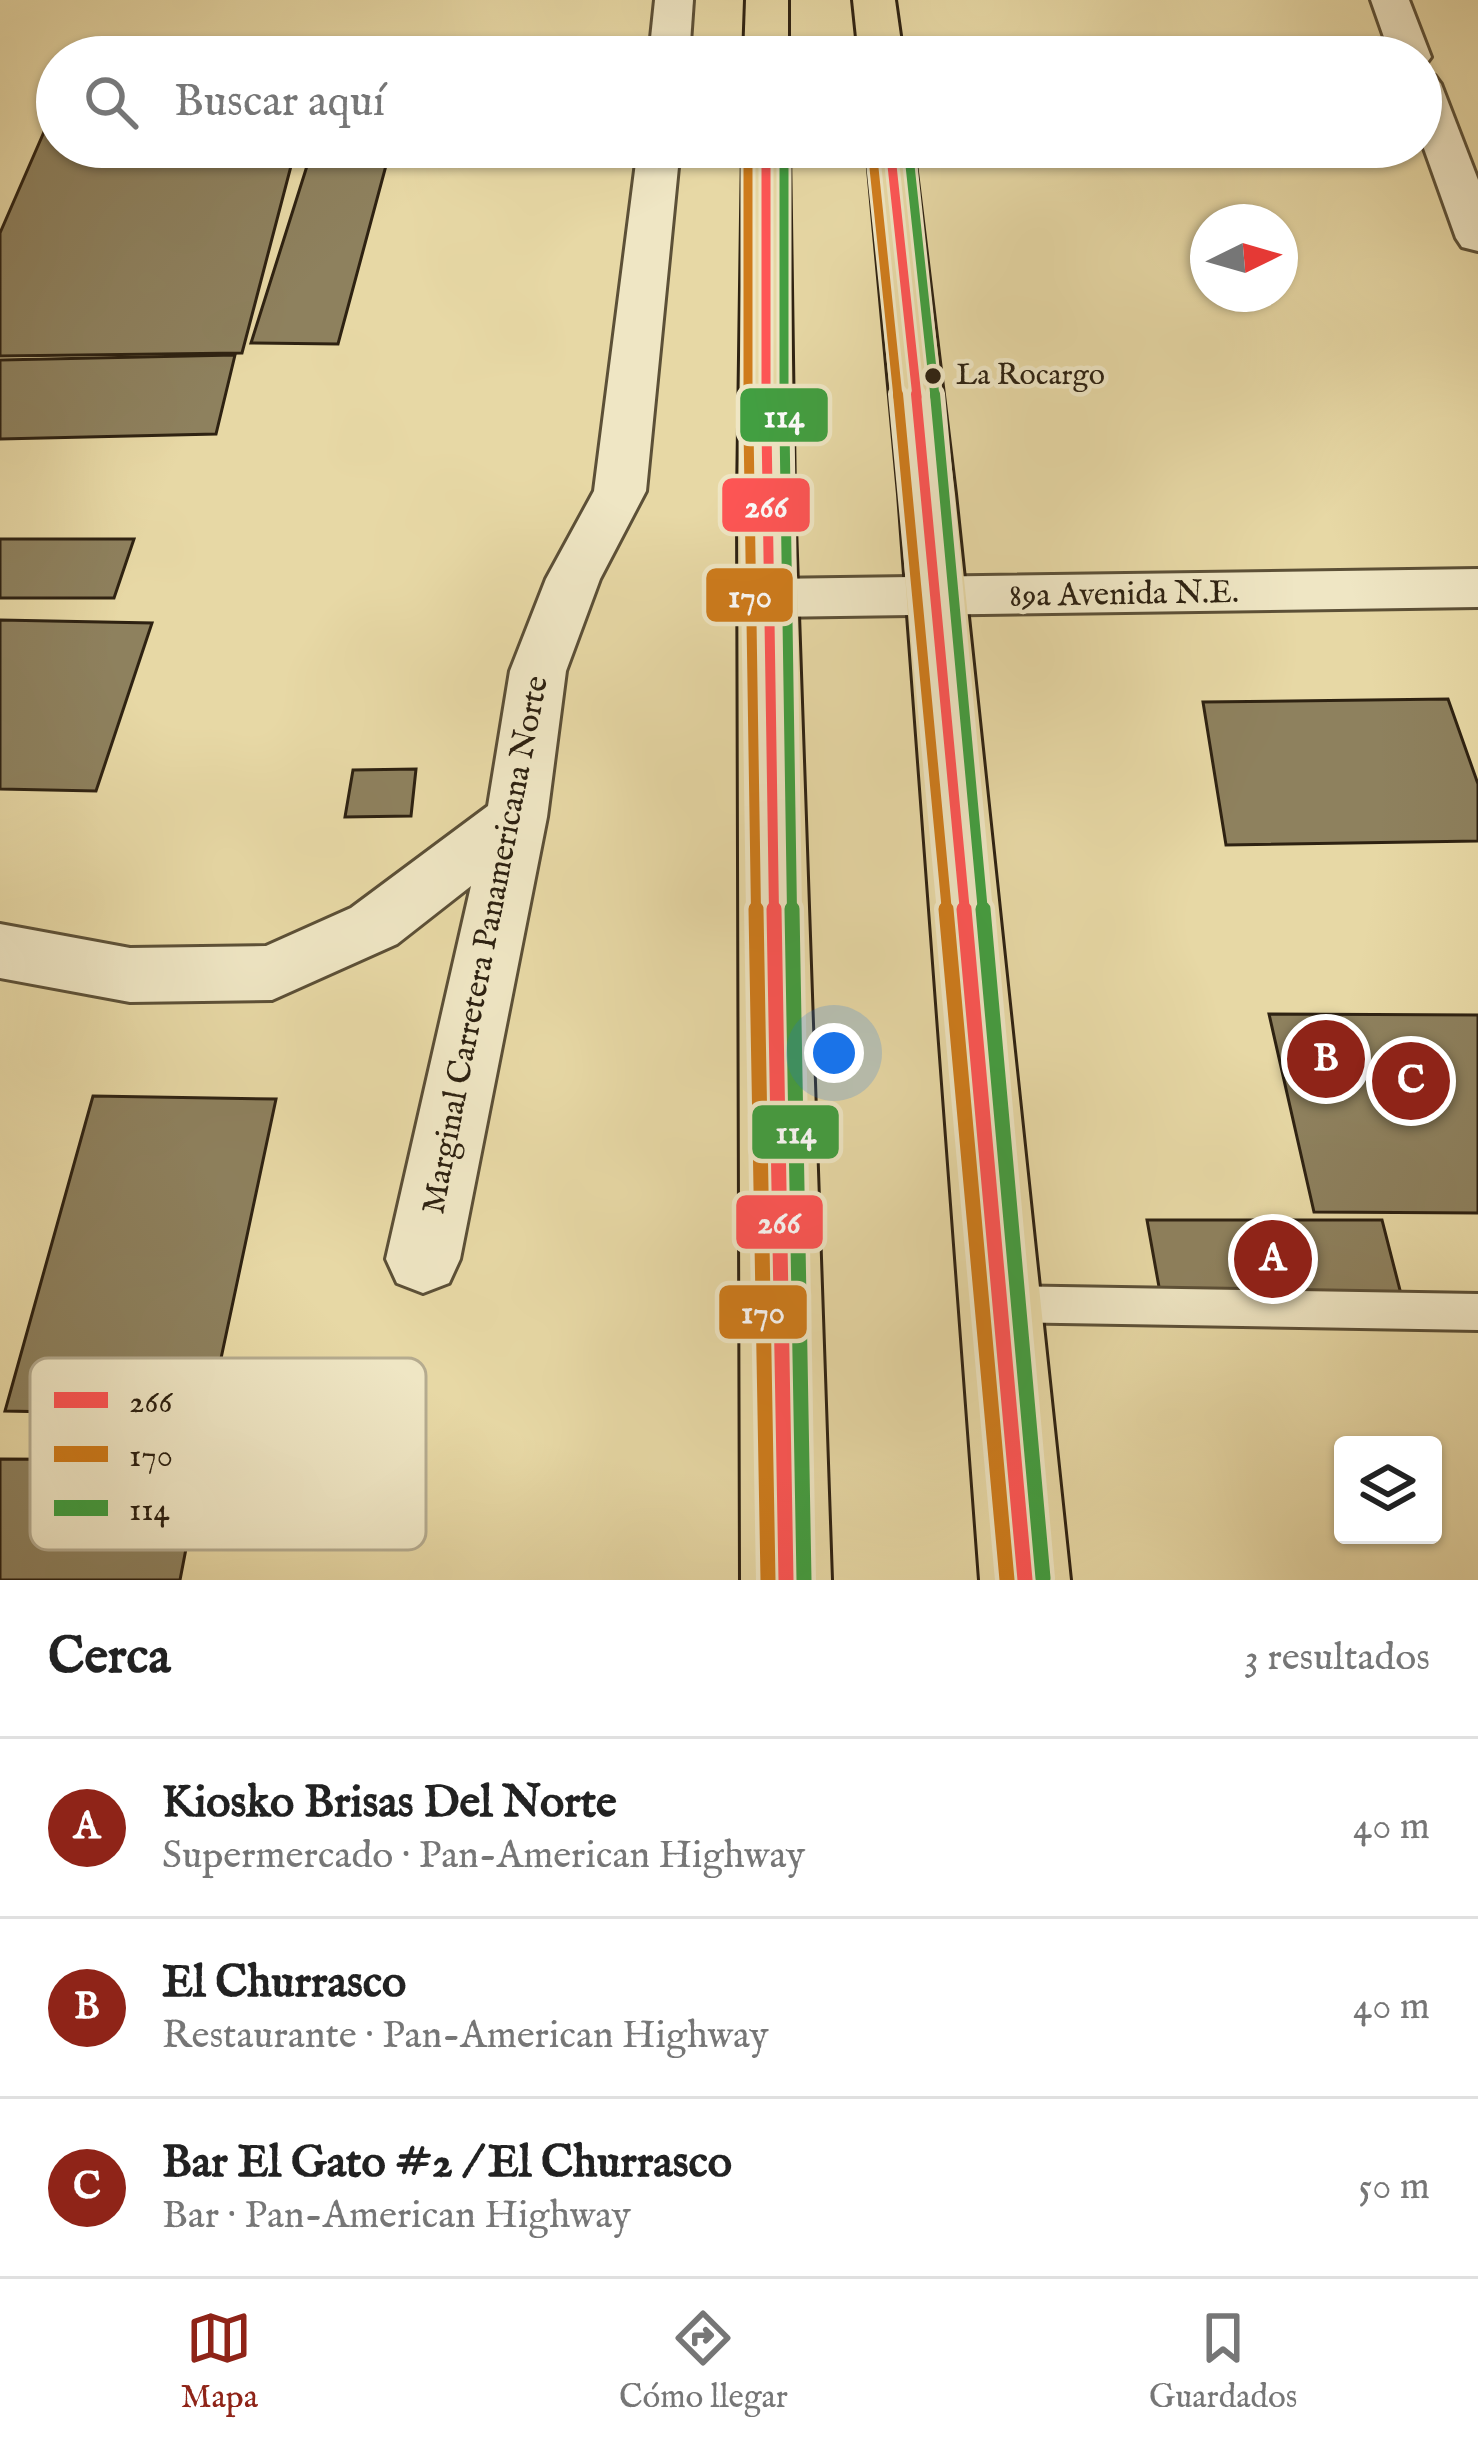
<!DOCTYPE html>
<html lang="es">
<head>
<meta charset="utf-8">
<style>
	:root { --surface:#fff; --page:#f6f6f6; --text:#222; --muted:#767676; --line:#e0e0e0; --accent:#8f2418 }
	body { margin:0; font-family:"IM FELL English",serif; background:var(--page); color:var(--text) }
	.controls { position:absolute; right:36px; bottom:36px; display:grid; overflow:hidden; border-radius:12px; box-shadow:0 3px 9px #0004 }
	.controls button { width:108px; height:108px; display:grid; place-items:center; padding:0; border:0; border-bottom:3px solid var(--line); background:var(--surface); color:var(--text); font:60px sans-serif }
	.compass { position:absolute; left:1190px; top:204px; width:108px; height:108px; border-radius:50%; background:var(--surface); box-shadow:0 3px 9px #0004; rotate:85deg }
	.you { position:absolute; left:834px; top:1053px; width:42px; height:42px; margin:-30px; border:9px solid #fff; border-radius:50%; background:#1a73e8; box-shadow:0 0 0 18px #1a73e833 }
	.badge { display:grid; place-items:center; width:78px; height:78px; border-radius:50%; background:var(--accent); color:#fff; font-size:39px; font-weight:700 }
	.pin { position:absolute; translate:-50% -50%; border:6px solid #fff; box-shadow:0 3px 12px #0006 }
	.list { margin:0; padding:0; list-style:none }
	h2 { display:flex; justify-content:space-between; align-items:center; height:156px; margin:0; padding:0 48px; font-size:51px }
	h2 small { font-size:39px; font-weight:400; color:var(--muted) }
	.list li { display:grid; grid-template-columns:78px 1fr auto; gap:36px; align-items:center; box-sizing:border-box; height:180px; padding:0 48px; border-top:3px solid var(--line) }
	.list b { display:block; font-size:45px; white-space:nowrap }
	.list p { margin:0; font-size:39px; white-space:nowrap; color:var(--muted) }
	.list em { font-size:39px; font-style:normal; color:var(--muted) }
	.icon { flex:none; width:66px; height:66px; fill:none; stroke:currentColor; stroke-width:2; stroke-linecap:round; stroke-linejoin:round }
	.map { position:relative; flex:none; width:1478px; height:1580px; overflow:hidden }
	.search { position:absolute; background:var(--surface); box-shadow:0 3px 9px #0004; left:36px; right:36px; top:36px; height:132px; display:flex; align-items:center; gap:30px; box-sizing:border-box; padding:0 42px; border-radius:66px; color:var(--muted); font-size:45px }
	.sheet { height:696px; background:var(--surface) }
	nav { display:flex; justify-content:space-around; align-items:center; box-sizing:border-box; height:168px; border-top:3px solid var(--line); background:var(--surface); font-size:33px; color:var(--muted) }
	nav a { display:grid; justify-items:center; gap:6px }
	nav .on { color:var(--accent) }
	.map>svg:first-child { display:block }
</style>
</head>
<body>
<div class="map">
<svg width="1478" height="1580" viewBox="0 0 1478 1580">
	<rect width="100%" height="100%" fill="#e7d8a5"/>
	<filter id="stains"><feTurbulence type="fractalNoise" baseFrequency=".00167" numOctaves="4"/><feColorMatrix values="0 0 0 0 .2 0 0 0 0 .09 0 0 0 0 .02 0 0 0 .5 -.17"/></filter>
	<radialGradient id="worn" r=".72"><stop offset=".6" stop-color="#630" stop-opacity="0"/><stop offset="1" stop-color="#630" stop-opacity=".3"/></radialGradient>
	<g fill="#8e815e" stroke="#2e2212" stroke-width="3">
		<polygon points="410,47 408,57 338,57 341,48"/>
		<polygon points="57,102 57,147 296,147 242,353 0,356 0,233"/>
		<polygon points="313,147 391,147 338,344 251,343"/>
		<polygon points="235,355 216,434 0,439 0,360"/>
		<polygon points="0,539 134,539 114,598 0,598"/>
		<polygon points="0,620 152,623 96,791 0,789"/>
		<polygon points="1448,699 1478,784 1478,841 1226,845 1203,702"/>
		<polygon points="416,769 411,816 345,817 353,770"/>
		<polygon points="1269,1014 1478,1015 1478,1213 1314,1212"/>
		<polygon points="93,1096 276,1099 209,1415 5,1411"/>
		<polygon points="1147,1220 1382,1220 1402,1298 1161,1298"/>
		<polygon points="0,1459 203,1460 180,1580 0,1580"/>
	</g>
	<g fill="none" stroke-linecap="round" stroke-linejoin="round">
		<g stroke="#5c5037" stroke-width="6">
			<polygon id="lane" points="1004,1286 1478,1294 1478,1330 1004,1322 991,1317 985,1304 991,1291"/>
		</g>
		<g stroke="#5c5037" stroke-width="6">
			<g id="street">
				<polygon points="655,0 693,0 689,57 649,57"/>
				<polygon points="1371,0 1409,0 1431,57 1425,65 1421,66 1421,57 1391,57"/>
				<polygon points="1421,72 1435,76 1441,84 1478,180 1478,251 1462,247 1456,238 1421,140"/>
				<polygon points="638,147 680,147 646,491 600,579 566,671 547,817 460,1259 449,1283 423,1293 397,1283 386,1259 471,886 397,944 272,1000 130,1002 0,978 0,924 130,948 266,946 351,908 488,806 510,671 546,579 594,491"/>
				<polygon points="1478,569 1478,607 769,617 750,611 742,598 750,585 769,579"/>
			</g>
		</g>
		<g stroke="#2e2212" stroke-width="6">
			<g id="highway">
				<polygon points="746,0 788,0 788,57 744,57"/>
				<polygon points="853,0 895,0 903,57 859,57"/>
				<polygon points="743,147 789,147 794,497 831,1580 741,1580 738,497"/>
				<polygon points="867,147 913,147 955,494 1070,1580 980,1580 899,494"/>
			</g>
		</g>
		<use href="#lane" fill="#efe6c4" fill-rule="evenodd"/>
		<use href="#street" fill="#efe6c4" fill-rule="evenodd"/>
		<use href="#highway" fill="#e7d8a5" fill-rule="evenodd"/>
		<g stroke="#efe6c4" stroke-width="15">
			<g id="bus-1-far2">
				<polyline points="766,147 766,397"/>
				<polyline points="890,147 917,397"/>
			</g>
		</g>
		<g stroke="#efe6c4" stroke-width="20">
			<g id="bus-1-far1">
				<polyline points="766,394 774,912"/>
				<polyline points="916,394 965,912"/>
			</g>
		</g>
		<g stroke="#efe6c4" stroke-width="24">
			<g id="bus-1">
				<polyline points="774,909 786,1580"/>
				<polyline points="964,909 1025,1580"/>
			</g>
		</g>
		<g stroke="#efe6c4" stroke-width="15">
			<g id="bus-2-far2">
				<polyline points="748,147 748,397"/>
				<polyline points="872,149 898,397"/>
			</g>
		</g>
		<g stroke="#efe6c4" stroke-width="20">
			<g id="bus-2-far1">
				<polyline points="748,394 756,912"/>
				<polyline points="898,394 947,912"/>
			</g>
		</g>
		<g stroke="#efe6c4" stroke-width="24">
			<g id="bus-2">
				<polyline points="756,909 768,1580"/>
				<polyline points="946,909 1007,1580"/>
			</g>
		</g>
		<g stroke="#efe6c4" stroke-width="15">
			<g id="bus-3-far2">
				<polyline points="784,147 784,397"/>
				<polyline points="908,147 935,397"/>
			</g>
		</g>
		<g stroke="#efe6c4" stroke-width="20">
			<g id="bus-3-far1">
				<polyline points="784,394 792,912"/>
				<polyline points="935,394 983,912"/>
			</g>
		</g>
		<g stroke="#efe6c4" stroke-width="24">
			<g id="bus-3">
				<polyline points="792,909 804,1580"/>
				<polyline points="983,909 1043,1578"/>
			</g>
		</g>
		<use href="#bus-1-far2" stroke="#f55" stroke-width="9"/>
		<use href="#bus-1-far1" stroke="#f55" stroke-width="10"/>
		<use href="#bus-1" stroke="#f55" stroke-width="15"/>
		<use href="#bus-2-far2" stroke="#cf7c1c" stroke-width="9"/>
		<use href="#bus-2-far1" stroke="#cf7c1c" stroke-width="10"/>
		<use href="#bus-2" stroke="#cf7c1c" stroke-width="15"/>
		<use href="#bus-3-far2" stroke="#429f41" stroke-width="9"/>
		<use href="#bus-3-far1" stroke="#429f41" stroke-width="10"/>
		<use href="#bus-3" stroke="#429f41" stroke-width="15"/>
	</g>
	<circle fill="#2e2212" stroke="#efe6c4" stroke-width="4.5" cx="933" cy="376" r="10"/>
	<g text-anchor="middle" dominant-baseline="central" stroke-width="9" stroke-linejoin="round" paint-order="stroke">
		<g font-size="30" fill="#2e2212" stroke="#efe6c4" text-anchor="start">
			<text x="956" y="376">La Rocargo</text>
		</g>
		<g font-size="33" fill="#2e2212" stroke="#efe6c4">
			<text transform="translate(1124 595) rotate(-1)">89a Avenida N.E.</text>
			<text transform="translate(486 945) rotate(-79)">Marginal Carretera Panamericana Norte</text>
		</g>
	</g>
	<rect x="30" y="1358" width="396" height="192" rx="18" fill="#efe6c4" stroke="#b5ab8f" stroke-width="3"/>
	<rect x="54" y="1392" width="54" height="16" fill="#f55"/>
	<rect x="54" y="1446" width="54" height="16" fill="#cf7c1c"/>
	<rect x="54" y="1500" width="54" height="16" fill="#429f41"/>
	<g font-size="33" fill="#2e2212">
		<text x="129" y="1412">266</text>
		<text x="129" y="1466">170</text>
		<text x="129" y="1520">114</text>
	</g>
	<g stroke="#efe6c4" stroke-width="4.5">
		<rect x="738" y="386" width="92" height="58" rx="12" fill="#429f41"/>
		<rect x="720" y="476" width="92" height="58" rx="12" fill="#f55"/>
		<rect x="704" y="566" width="91" height="58" rx="12" fill="#cf7c1c"/>
		<rect x="750" y="1103" width="91" height="58" rx="12" fill="#429f41"/>
		<rect x="734" y="1193" width="91" height="58" rx="12" fill="#f55"/>
		<rect x="717" y="1283" width="92" height="58" rx="12" fill="#cf7c1c"/>
	</g>
	<g font-size="33" text-anchor="middle" font-weight="bold" fill="#fff">
		<text x="784" y="427">114</text>
		<text x="766" y="517">266</text>
		<text x="750" y="607">170</text>
		<text x="796" y="1143">114</text>
		<text x="779" y="1233">266</text>
		<text x="763" y="1323">170</text>
	</g>
	<rect width="100%" height="100%" filter="url(#stains)"/>
	<rect width="100%" height="100%" fill="url(#worn)"/>
</svg>
<div class="controls">
<button><svg class="icon" aria-label="layers" viewBox="0 0 24 24"><path d="M12 4l9 5-9 5-9-5zM3 14l9 5 9-5"/></svg></button>
</div>
<svg class="compass" viewBox="-18 -18 36 36"><path d="M0-13l5 13h-10z" fill="#e53935"/><path d="M0 13l5-13h-10z" fill="#767676"/></svg>
<div class="you"></div>
<div class="pin badge" style="left:1273px;top:1259px">A</div>
<div class="pin badge" style="left:1326px;top:1059px">B</div>
<div class="pin badge" style="left:1411px;top:1081px">C</div>
<div class="search"><svg class="icon" aria-label="search" viewBox="0 0 24 24"><circle cx="10" cy="10" r="6"/><path d="M15 15l6 6"/></svg>Buscar aquí</div>
</div>
<section class="sheet">
<h2>Cerca<small>3 resultados</small></h2>
<ul class="list">
<li><span class="badge">A</span><div><b>Kiosko Brisas Del Norte</b><p>Supermercado · Pan-American Highway</p></div><em>40 m</em></li>
<li><span class="badge">B</span><div><b>El Churrasco</b><p>Restaurante · Pan-American Highway</p></div><em>40 m</em></li>
<li><span class="badge">C</span><div><b>Bar El Gato #2 / El Churrasco</b><p>Bar · Pan-American Highway</p></div><em>50 m</em></li>
</ul>
</section>
<nav>
<a class="on"><svg class="icon" aria-label="map" viewBox="0 0 24 24"><path d="M3 6l6-2 6 2 6-2v14l-6 2-6-2-6 2zM9 4v14M15 6v14"/></svg>Mapa</a>
<a><svg class="icon" aria-label="directions" viewBox="0 0 24 24"><path d="M12 3l9 9-9 9-9-9zM9 14v-3h6M13 9l2 2-2 2"/></svg>Cómo llegar</a>
<a><svg class="icon" aria-label="saved" viewBox="0 0 24 24"><path d="M7 4h10v16l-5-4-5 4z"/></svg>Guardados</a>
</nav>
</body>
</html>
